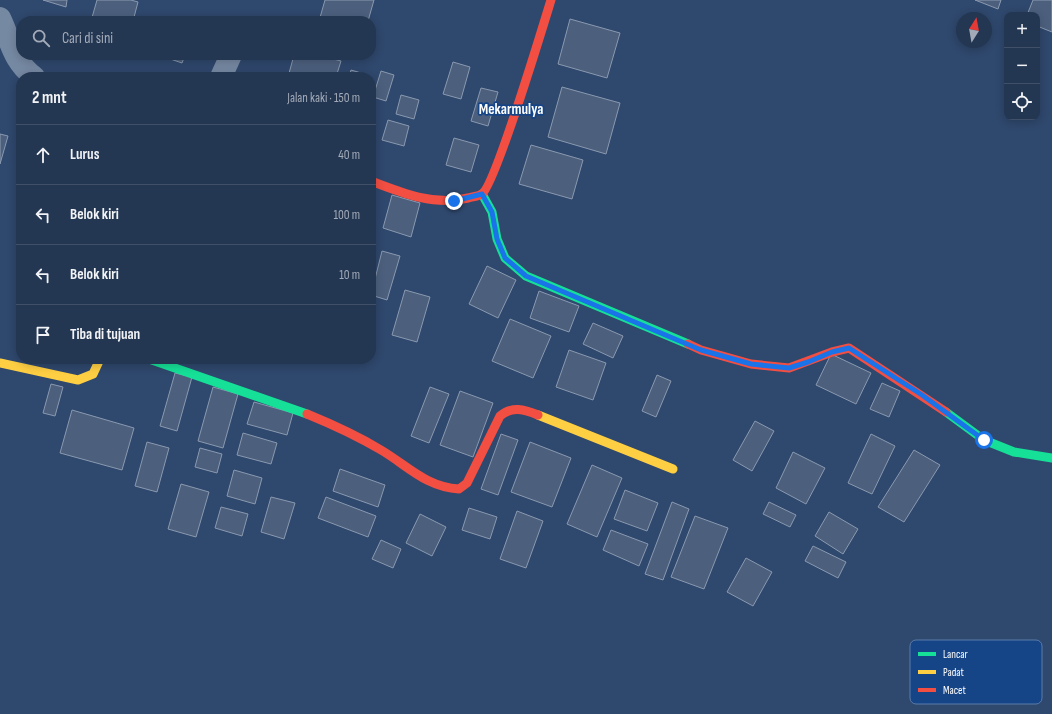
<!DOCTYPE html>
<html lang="id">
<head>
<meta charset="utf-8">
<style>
	:root { --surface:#233652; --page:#2f415c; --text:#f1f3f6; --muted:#a3abb8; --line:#405069 }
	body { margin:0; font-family:"Sofia Sans Condensed",sans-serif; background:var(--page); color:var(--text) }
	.controls { position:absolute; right:12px; top:12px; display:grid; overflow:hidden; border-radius:8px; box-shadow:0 2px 10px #0003 }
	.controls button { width:36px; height:36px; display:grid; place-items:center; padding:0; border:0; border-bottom:1px solid var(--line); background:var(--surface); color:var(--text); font:20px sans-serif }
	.compass { position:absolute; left:956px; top:12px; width:36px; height:36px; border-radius:50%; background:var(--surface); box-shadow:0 2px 10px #0003; rotate:11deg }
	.stop { position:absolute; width:12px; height:12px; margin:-9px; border:3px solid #1a73e8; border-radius:50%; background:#fff }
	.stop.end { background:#1a73e8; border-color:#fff; box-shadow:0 1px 4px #0008 }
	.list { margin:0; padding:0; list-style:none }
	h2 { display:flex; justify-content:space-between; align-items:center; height:52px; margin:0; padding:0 16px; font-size:17px }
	h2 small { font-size:13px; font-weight:400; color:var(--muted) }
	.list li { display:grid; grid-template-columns:26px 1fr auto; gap:12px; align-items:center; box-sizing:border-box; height:60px; padding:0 16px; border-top:1px solid var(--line) }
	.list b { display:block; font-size:15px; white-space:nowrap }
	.list em { font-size:13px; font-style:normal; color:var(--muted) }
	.icon { flex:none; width:22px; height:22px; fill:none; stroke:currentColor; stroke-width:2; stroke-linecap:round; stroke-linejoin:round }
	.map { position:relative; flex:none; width:1052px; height:714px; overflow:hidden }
	.search { position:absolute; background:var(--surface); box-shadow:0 2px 10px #0003; left:16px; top:16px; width:360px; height:44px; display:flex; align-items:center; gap:10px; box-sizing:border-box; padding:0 14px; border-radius:16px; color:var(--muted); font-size:15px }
	.panel { position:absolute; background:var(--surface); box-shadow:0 2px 10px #0003; left:16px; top:72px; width:360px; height:292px; border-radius:16px }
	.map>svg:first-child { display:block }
</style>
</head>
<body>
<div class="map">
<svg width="1052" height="714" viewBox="0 0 1052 714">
	<rect width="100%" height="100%" fill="#2f486d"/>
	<g fill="#4c607e" stroke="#8a99b0">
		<polygon points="43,0 67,0 66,7"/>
		<polygon points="97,0 131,0 138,2 133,21 91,21"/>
		<polygon points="325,0 374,0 368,21 319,21"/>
		<polygon points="975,0 1001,0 998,9"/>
		<polygon points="1033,0 1052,0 1052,32 1037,26 1037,15 1027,15"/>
		<polygon points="570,19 620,33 607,78 558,64"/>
		<polygon points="159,55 185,55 182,63"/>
		<polygon points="294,55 318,55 341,61 336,77 288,77"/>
		<polygon points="453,62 470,67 461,99 443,94"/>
		<polygon points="351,70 368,75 368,77 349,77"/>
		<polygon points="381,71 394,75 386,101 373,97"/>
		<polygon points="562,87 620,103 606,154 548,137"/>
		<polygon points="481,88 498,92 488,126 471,121"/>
		<polygon points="401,95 419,100 414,119 396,114"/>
		<polygon points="371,114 375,115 371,129"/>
		<polygon points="388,120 409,126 404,146 382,140"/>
		<polygon points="0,134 8,136 0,164"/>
		<polygon points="454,138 479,145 471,172 446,165"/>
		<polygon points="531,145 583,160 572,199 519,184"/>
		<polygon points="392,195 420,203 411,237 383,228"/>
		<polygon points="382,251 400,256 387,300 371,295"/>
		<polygon points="487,266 516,280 498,318 469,304"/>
		<polygon points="405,290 430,297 417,342 392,335"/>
		<polygon points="539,291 579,306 569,332 530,318"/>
		<polygon points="510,319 551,336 533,378 492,361"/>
		<polygon points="593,323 623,336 613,358 583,344"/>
		<polygon points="569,350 606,363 593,400 556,387"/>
		<polygon points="831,354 871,373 856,404 816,385"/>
		<polygon points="175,373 192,377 177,431 160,426"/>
		<polygon points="657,375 671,381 656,417 642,411"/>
		<polygon points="882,383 900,391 889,417 870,409"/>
		<polygon points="51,384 63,387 55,416 43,413"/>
		<polygon points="213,387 238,394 223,448 198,441"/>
		<polygon points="430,387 449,394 429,443 411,436"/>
		<polygon points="460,391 493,403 473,457 440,445"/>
		<polygon points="254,402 293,413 287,435 247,424"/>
		<polygon points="72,410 134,428 122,470 60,453"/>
		<polygon points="755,421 774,431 752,471 733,460"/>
		<polygon points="243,433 277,443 271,464 237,455"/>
		<polygon points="501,434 518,440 498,495 481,489"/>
		<polygon points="871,434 895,446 872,494 848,483"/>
		<polygon points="147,442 169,448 157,492 135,486"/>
		<polygon points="530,442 571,458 552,507 511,492"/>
		<polygon points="200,448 222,454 217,473 195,467"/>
		<polygon points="914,450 940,465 904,522 878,507"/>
		<polygon points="793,452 825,468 806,504 776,488"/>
		<polygon points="592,465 622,478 597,537 567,524"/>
		<polygon points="340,469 385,485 378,507 333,491"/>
		<polygon points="234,470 262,478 255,504 227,496"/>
		<polygon points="181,484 209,492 196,537 168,529"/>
		<polygon points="625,490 658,503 647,531 614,519"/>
		<polygon points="271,497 295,503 284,539 261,532"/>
		<polygon points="326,497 376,516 368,537 318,518"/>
		<polygon points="672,502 689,509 663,580 645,574"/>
		<polygon points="769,502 796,515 790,527 763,514"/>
		<polygon points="221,507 248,514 242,536 215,528"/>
		<polygon points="469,508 497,517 490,539 462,530"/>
		<polygon points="517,511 543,521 526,568 500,559"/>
		<polygon points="829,512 858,529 843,554 815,536"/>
		<polygon points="420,514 446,527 432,556 406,543"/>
		<polygon points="695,516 728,528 704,589 671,577"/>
		<polygon points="611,530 648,544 639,566 603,550"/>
		<polygon points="381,540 401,549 393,568 372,559"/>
		<polygon points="813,546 846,562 838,578 805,561"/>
		<polygon points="746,558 772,572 753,606 727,592"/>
	</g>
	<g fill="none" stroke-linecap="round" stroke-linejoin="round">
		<g stroke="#7689a3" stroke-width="22">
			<path d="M0 18C11 41 12 60 34 77"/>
			<polyline points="221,77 231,55"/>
		</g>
		<g stroke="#16e098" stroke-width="9">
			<polyline points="482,194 492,212 497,239 505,258 526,276 688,344"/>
			<polyline points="149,359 307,414"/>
			<polyline points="946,412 984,440 1014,452 1052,458"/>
		</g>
		<g stroke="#ffcf43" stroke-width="9">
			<polyline points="0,363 78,380 93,374 100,359"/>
			<polyline points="538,415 673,469"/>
		</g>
		<g stroke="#f24e42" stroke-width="9">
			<path d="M371 181C402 193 434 206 468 198 472 197 479 196 482 194 495 185 543 26 551 0"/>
			<polyline points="688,344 701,350 751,364 789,368 832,352 849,348 946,412"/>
			<path d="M307 414C329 423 361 438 381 450 408 466 426 487 459 489L467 483 500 416C512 406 524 409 538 415"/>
		</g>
	</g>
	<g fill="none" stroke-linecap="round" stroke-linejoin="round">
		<polyline stroke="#1a73e8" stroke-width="5" points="454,201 482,194 492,212 497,239 505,258 526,276 701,350 751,364 789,368 808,362 832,352 849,348 922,395 984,440"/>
	</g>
	<g text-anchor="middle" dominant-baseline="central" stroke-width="3.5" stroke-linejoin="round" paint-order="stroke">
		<g font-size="15" font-weight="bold" fill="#fff" stroke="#154487">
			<text x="511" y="109">Mekarmulya</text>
		</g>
	</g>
	<rect x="910" y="640" width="132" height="64" rx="6" fill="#154487" stroke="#5b7cab" stroke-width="1"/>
	<rect x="918" y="652" width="18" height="4" fill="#16e098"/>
	<rect x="918" y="670" width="18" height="4" fill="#ffcf43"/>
	<rect x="918" y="688" width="18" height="4" fill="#f24e42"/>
	<g font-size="11" fill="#fff">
		<text x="943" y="658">Lancar</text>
		<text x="943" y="676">Padat</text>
		<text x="943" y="694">Macet</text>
	</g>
</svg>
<div class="controls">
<button>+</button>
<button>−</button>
<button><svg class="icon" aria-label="locate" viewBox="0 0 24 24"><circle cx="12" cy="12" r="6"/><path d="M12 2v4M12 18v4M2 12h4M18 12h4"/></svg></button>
</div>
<svg class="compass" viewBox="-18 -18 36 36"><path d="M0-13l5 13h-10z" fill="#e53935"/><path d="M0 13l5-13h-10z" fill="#a3abb8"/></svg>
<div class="stop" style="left:984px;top:440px"></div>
<div class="stop end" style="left:454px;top:201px"></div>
<div class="search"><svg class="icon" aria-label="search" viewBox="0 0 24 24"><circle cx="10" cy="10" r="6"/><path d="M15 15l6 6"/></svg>Cari di sini</div>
<section class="panel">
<h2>2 mnt<small>Jalan kaki · 150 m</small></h2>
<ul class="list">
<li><svg class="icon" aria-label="ahead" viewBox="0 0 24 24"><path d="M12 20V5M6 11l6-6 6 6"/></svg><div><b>Lurus</b></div><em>40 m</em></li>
<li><svg class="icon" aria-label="left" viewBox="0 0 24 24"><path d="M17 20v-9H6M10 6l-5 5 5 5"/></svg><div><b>Belok kiri</b></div><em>100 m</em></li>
<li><svg class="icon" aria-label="left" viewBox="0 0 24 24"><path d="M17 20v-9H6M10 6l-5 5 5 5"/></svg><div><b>Belok kiri</b></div><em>10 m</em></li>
<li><svg class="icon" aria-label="arrive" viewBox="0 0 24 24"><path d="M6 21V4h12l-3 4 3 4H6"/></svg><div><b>Tiba di tujuan</b></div></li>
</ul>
</section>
</div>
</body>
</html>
